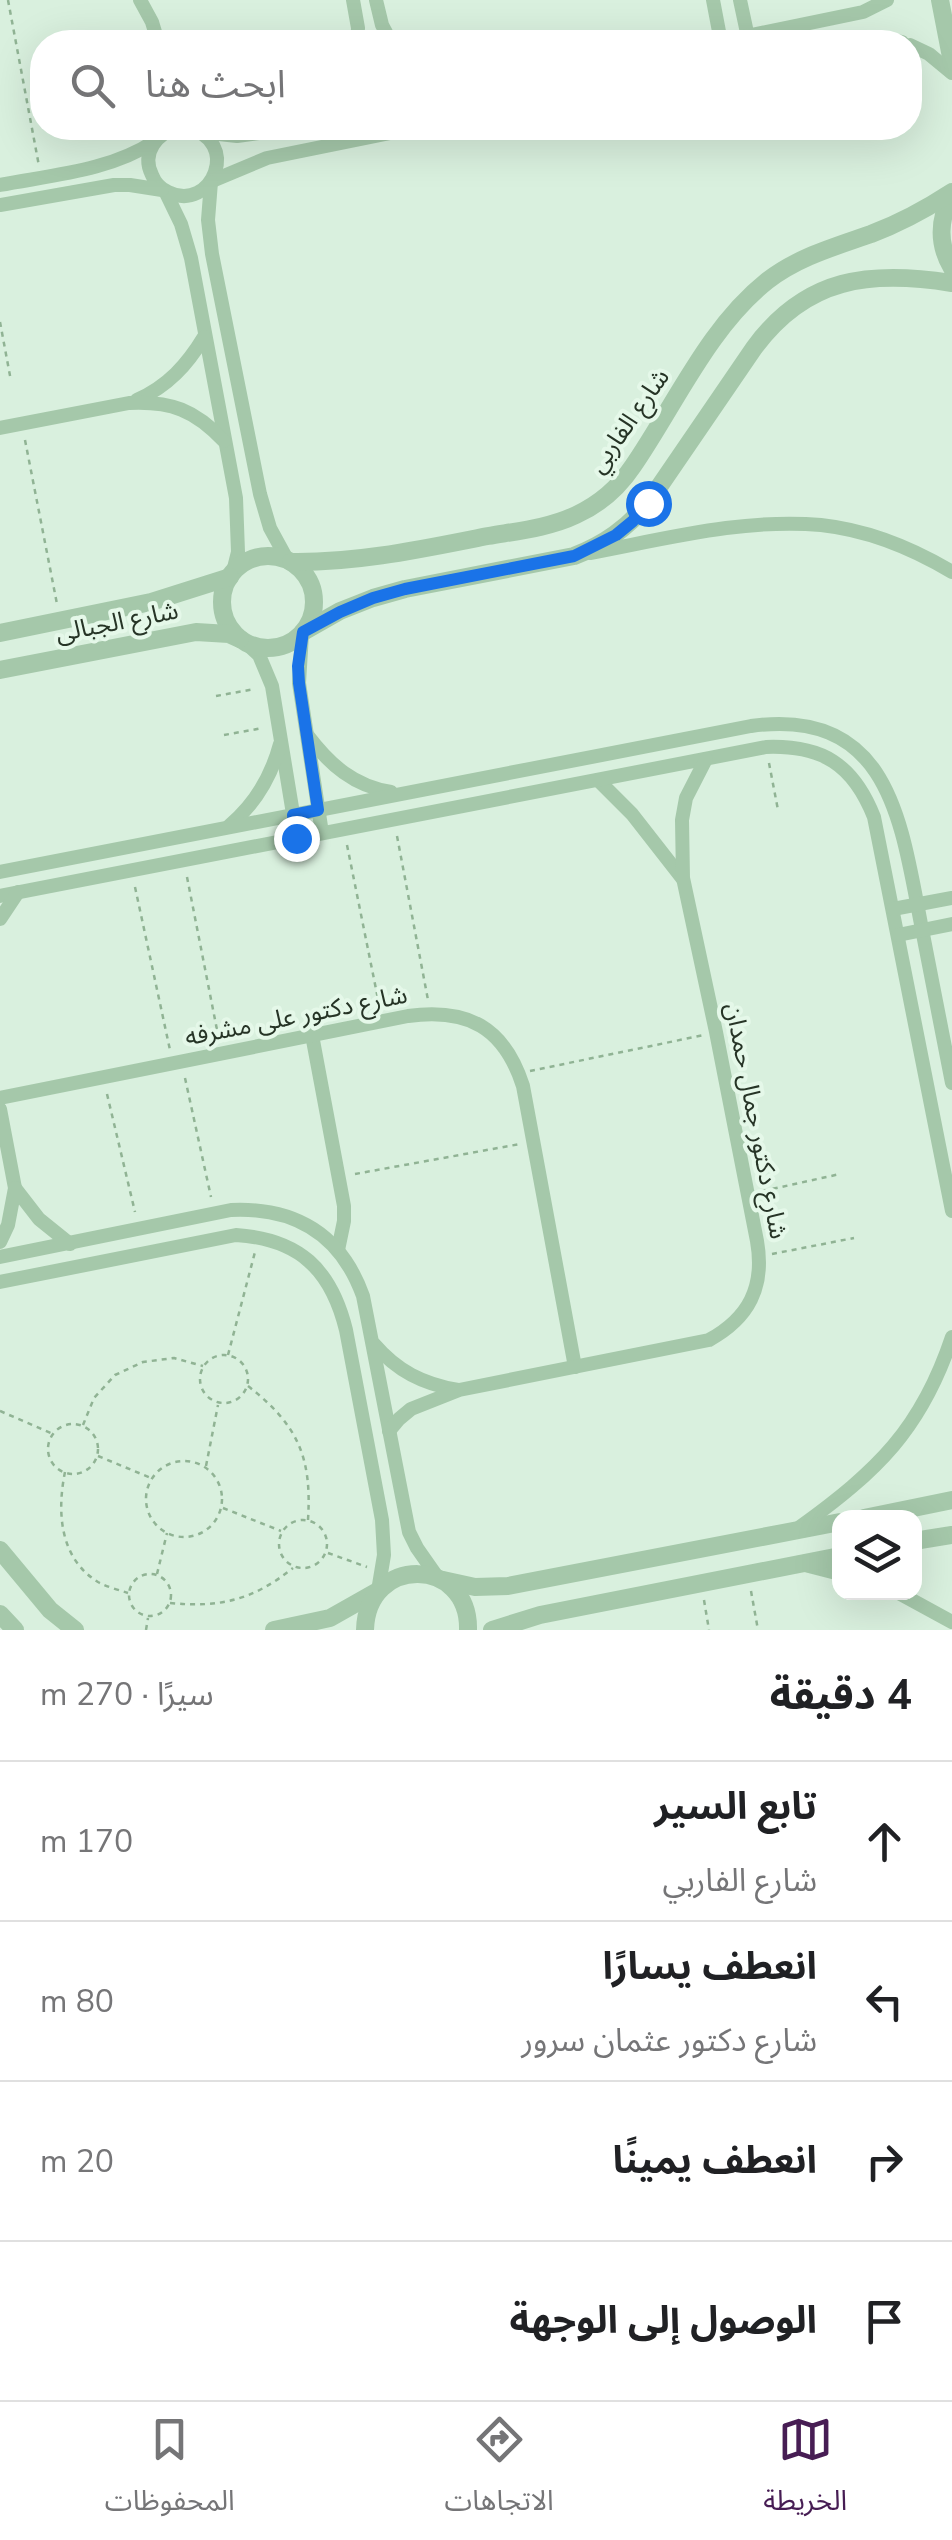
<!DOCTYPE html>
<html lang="ar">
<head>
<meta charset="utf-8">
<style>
	:root { --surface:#fff; --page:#f6f6f6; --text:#202124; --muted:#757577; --line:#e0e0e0; --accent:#471d54 }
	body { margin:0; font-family:"Nunito Sans","Noto Sans Arabic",sans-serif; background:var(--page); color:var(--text); direction:rtl }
	.controls { position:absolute; right:30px; bottom:30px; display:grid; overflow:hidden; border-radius:20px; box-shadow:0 10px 40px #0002 }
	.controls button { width:90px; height:90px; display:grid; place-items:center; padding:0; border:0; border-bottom:2px solid var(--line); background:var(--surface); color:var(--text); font:50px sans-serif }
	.stop { position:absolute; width:30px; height:30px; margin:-22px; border:8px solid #1a73e8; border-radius:50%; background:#fff }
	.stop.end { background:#1a73e8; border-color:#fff; box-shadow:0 2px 10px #0008 }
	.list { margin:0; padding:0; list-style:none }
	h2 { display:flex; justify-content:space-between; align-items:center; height:130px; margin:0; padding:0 40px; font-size:42px }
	h2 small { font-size:32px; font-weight:400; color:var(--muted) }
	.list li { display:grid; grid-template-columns:65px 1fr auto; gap:30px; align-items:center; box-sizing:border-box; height:160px; padding:0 40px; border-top:2px solid var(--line) }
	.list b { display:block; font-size:38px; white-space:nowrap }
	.list p { margin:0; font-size:32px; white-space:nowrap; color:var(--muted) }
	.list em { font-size:32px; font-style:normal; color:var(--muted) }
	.icon { flex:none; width:55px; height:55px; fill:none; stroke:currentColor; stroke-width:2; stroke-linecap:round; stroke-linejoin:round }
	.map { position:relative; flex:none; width:952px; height:1630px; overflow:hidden; direction:ltr }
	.search { position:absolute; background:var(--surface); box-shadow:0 10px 40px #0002; left:30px; right:30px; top:30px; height:110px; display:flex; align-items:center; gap:25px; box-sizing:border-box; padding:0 35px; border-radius:40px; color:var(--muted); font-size:38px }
	.sheet { height:770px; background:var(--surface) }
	nav { display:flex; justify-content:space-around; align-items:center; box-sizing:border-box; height:140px; border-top:2px solid var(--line); background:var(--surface); font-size:28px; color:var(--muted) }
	nav a { display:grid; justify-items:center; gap:5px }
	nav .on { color:var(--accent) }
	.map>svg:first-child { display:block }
</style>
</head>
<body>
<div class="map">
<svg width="952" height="1630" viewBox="0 0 952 1630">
	<rect width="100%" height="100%" fill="#d9f0de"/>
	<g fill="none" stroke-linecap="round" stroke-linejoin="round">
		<g stroke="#90b394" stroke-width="2.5" stroke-dasharray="5 5" stroke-linecap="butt">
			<polyline points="8,0 39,166"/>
			<polyline points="0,322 11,381"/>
			<polyline points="25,440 57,604"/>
			<polyline points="216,696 255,689"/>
			<polyline points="224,735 263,728"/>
			<polyline points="769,763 778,810"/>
			<polyline points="397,836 428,1000"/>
			<polyline points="347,845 379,1004"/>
			<polyline points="187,877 219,1040"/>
			<polyline points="135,887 170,1050"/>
			<polyline points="530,1071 704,1035"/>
			<polyline points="185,1078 211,1197"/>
			<polyline points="107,1094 135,1212"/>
			<polyline points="355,1174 520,1144"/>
			<polyline points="763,1191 840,1174"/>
			<polyline points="772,1254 854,1238"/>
			<circle cx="224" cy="1379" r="24"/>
			<polyline points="228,1355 255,1252"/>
			<path d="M248 1386C298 1425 312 1457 308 1520"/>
			<polyline points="0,1411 53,1434"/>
			<circle cx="73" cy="1449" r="25"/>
			<polyline points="83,1425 94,1398 115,1375 143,1362 174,1358 203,1366"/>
			<polyline points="98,1456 151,1478"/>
			<circle cx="184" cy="1499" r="38"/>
			<polyline points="206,1466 218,1405"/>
			<path d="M65 1472C57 1511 59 1558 98 1582 107 1587 119 1590 128 1593"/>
			<polyline points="223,1508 281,1531"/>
			<circle cx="303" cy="1544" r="24"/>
			<polyline points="328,1553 367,1567"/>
			<circle cx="150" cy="1595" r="21"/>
			<polyline points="157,1574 167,1533"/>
			<polyline points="751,1591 758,1630"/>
			<polyline points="704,1600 709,1630"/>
			<path d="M170 1603C220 1608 253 1600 293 1568"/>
			<polyline points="146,1630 148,1618"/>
		</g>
		<g stroke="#a5c8aa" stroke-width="14">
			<polyline points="140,0 152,22 158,42"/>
			<polyline points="353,0 358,28 357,42"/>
			<polyline points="376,0 382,25 391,42"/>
			<polyline points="713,0 721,42"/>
			<polyline points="740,0 749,42"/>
			<polyline points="718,42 863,12 887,0"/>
			<path d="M835 42C859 38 879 37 902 42"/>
			<polyline points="910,45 929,54 952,73"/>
			<path d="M179 128C157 132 141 153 152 175 155 183 161 189 168 192 212 214 243 139 186 128"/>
			<polyline points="201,132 237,136 294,128"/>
			<polyline points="212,181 267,158 415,128"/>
			<polyline points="211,182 208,220 212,254 260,494 270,528 288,561"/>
			<path d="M0 185C52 175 110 171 155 141"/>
			<polyline points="165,191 181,224 191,258 236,498 238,552 233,572"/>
			<polyline points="0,205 114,185 130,185 162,190"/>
			<path d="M137 400C168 386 187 365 204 337"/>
			<path d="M0 428 129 403C171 401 195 410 224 441"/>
			<path d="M590 553C665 539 744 518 821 525 867 530 912 548 952 572"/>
			<polyline points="302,634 299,683 322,833"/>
			<polyline points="245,642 259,655 272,686 297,838"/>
			<path d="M308 736C330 765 354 786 391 792"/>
			<polyline points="598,780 632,814 682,878"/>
			<path d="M229 826C255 804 271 778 280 744"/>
			<path d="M0 872 751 726C889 707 901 821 921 924 931 977 942 1030 952 1083"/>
			<path d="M0 896 766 747C822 745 853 764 874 817L952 1211"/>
			<polyline points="893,909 952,898"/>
			<polyline points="0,919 18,892"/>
			<polyline points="898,935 952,924"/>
			<polyline points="312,1035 344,1206 344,1221 338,1250"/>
			<path d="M0 1098 408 1016C468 1008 504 1027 523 1086L575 1367"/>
			<polyline points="0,1109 15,1188 8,1225 0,1242"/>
			<polyline points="15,1188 39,1219 70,1244"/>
			<path d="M0 1257 231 1210C296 1207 341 1235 363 1296L409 1532 417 1548 438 1578"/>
			<path d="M0 1282 236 1235C299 1239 331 1269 346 1330L382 1520 384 1555 378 1591"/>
			<path d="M374 1344C397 1371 423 1384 458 1390"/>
			<path d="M389 1431 399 1419 411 1409 459 1390 709 1340C749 1318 765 1287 757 1241L716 1032 683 878 682 820 686 798 706 759"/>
			<path d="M800 1527C877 1471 921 1430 952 1337"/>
			<polyline points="805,1565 840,1574"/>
			<polyline points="897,1592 952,1622"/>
		</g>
		<g stroke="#a5c8aa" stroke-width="18">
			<polyline points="940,0 952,62"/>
			<path d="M952 194C939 219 937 243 952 268"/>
			<circle cx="268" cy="602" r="46"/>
			<path d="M291 562C358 563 422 549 488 536 517 531 549 528 576 515 600 504 619 487 633 466 675 405 708 328 767 281 798 257 834 247 871 234 900 223 926 209 952 192"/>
			<path d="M303 632 340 611 373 598 405 589 574 556C605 544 627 528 648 503L754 348C806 277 870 270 952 283"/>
			<polyline points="0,633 151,602 230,577"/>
			<polyline points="0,670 196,632 229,634 240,639"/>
			<polyline points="864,1518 952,1500"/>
			<polyline points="914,1541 952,1535"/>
			<polyline points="0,1550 50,1610 75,1630"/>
			<polyline points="443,1580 475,1587 508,1586 840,1522"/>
			<polyline points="0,1614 15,1630"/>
			<polyline points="274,1630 330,1618 376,1592"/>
			<path d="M365 1630C367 1554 470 1557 468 1630"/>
			<polyline points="492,1630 540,1615 840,1556"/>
		</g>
	</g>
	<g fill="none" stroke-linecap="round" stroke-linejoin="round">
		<polyline stroke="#1a73e8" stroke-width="12" points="296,838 293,815 318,810 299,683 298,666 303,632 340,612 373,598 405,589 574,556 616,535 633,521 648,503"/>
	</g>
	<g text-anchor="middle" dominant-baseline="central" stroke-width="8" stroke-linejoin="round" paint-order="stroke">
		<g font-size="25" fill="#263426" stroke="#e5f8e9">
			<text transform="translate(629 421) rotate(-55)">شارع الفاربي</text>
			<text transform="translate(117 622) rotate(-11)">شارع الجبالى</text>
			<text transform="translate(296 1016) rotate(-11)">شارع دكتور على مشرفه</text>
			<text transform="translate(756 1121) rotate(79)">شارع دكتور جمال حمدان</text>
		</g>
	</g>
</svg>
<div class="controls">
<button><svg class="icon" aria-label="layers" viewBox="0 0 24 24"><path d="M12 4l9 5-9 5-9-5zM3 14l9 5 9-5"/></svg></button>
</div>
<div class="stop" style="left:648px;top:503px"></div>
<div class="stop end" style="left:296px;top:838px"></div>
<div class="search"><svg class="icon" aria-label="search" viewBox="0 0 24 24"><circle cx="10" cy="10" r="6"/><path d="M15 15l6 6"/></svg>ابحث هنا</div>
</div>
<section class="sheet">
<h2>4 دقيقة<small>سيرًا · 270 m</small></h2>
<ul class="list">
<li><svg class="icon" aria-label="ahead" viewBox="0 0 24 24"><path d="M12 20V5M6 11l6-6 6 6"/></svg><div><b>تابع السير</b><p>شارع الفاربي</p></div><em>170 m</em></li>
<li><svg class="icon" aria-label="left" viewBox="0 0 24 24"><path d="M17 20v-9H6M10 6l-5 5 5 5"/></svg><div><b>انعطف يسارًا</b><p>شارع دكتور عثمان سرور</p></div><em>80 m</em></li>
<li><svg class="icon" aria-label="right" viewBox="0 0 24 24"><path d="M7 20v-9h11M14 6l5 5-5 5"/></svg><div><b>انعطف يمينًا</b></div><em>20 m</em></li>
<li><svg class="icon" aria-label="arrive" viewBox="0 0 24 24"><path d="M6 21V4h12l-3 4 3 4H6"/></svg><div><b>الوصول إلى الوجهة</b></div></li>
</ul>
</section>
<nav>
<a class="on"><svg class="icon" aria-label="map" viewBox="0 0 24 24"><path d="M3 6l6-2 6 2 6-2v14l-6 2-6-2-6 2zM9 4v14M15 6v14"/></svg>الخريطة</a>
<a><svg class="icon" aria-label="directions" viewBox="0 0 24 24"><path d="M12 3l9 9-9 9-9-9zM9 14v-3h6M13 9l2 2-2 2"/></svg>الاتجاهات</a>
<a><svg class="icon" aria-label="saved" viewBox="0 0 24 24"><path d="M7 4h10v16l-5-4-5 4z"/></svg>المحفوظات</a>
</nav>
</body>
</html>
